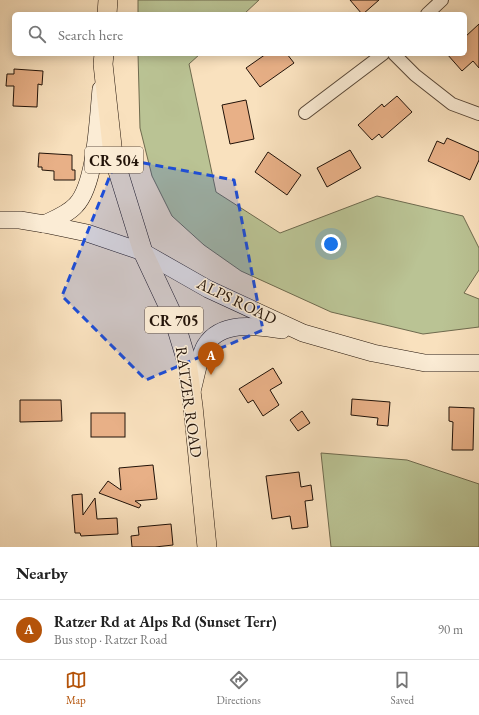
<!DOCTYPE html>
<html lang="en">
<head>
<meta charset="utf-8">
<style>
	:root { --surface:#fff; --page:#f6f6f6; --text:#222; --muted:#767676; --line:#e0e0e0; --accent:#b45309 }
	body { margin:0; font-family:"EB Garamond",serif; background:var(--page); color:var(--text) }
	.you { position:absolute; left:331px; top:244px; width:14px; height:14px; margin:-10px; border:3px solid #fff; border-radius:50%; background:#1a73e8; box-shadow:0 0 0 6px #1a73e833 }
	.badge { display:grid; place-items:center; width:26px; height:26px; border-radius:50%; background:var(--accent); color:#fff; font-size:13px; font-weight:700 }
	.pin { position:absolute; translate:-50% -33px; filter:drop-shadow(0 1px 2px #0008) }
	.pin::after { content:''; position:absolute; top:21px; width:14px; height:12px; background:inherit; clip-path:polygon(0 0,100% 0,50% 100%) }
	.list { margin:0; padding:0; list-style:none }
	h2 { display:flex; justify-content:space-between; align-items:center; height:52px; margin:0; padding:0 16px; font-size:17px }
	h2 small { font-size:13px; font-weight:400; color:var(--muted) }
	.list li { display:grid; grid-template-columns:26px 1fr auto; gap:12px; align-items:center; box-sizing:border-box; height:60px; padding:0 16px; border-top:1px solid var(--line) }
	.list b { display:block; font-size:15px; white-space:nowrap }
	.list p { margin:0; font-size:13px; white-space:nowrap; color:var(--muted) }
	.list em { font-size:13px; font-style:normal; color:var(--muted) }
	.icon { flex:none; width:22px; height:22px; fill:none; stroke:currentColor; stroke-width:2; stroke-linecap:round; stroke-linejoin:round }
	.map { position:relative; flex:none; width:479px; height:547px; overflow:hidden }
	.search { position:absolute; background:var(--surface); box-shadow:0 2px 10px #0003; left:12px; right:12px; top:12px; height:44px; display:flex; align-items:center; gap:10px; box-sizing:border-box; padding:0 14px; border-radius:6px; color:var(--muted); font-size:15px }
	.sheet { height:112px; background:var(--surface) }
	nav { display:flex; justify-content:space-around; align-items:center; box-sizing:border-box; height:56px; border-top:1px solid var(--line); background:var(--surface); font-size:11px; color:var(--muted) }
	nav a { display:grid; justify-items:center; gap:2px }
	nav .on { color:var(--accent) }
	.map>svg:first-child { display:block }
</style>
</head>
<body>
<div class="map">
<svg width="479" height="547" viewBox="0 0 479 547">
	<rect width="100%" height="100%" fill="#f9e1be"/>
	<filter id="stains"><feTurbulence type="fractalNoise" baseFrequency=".005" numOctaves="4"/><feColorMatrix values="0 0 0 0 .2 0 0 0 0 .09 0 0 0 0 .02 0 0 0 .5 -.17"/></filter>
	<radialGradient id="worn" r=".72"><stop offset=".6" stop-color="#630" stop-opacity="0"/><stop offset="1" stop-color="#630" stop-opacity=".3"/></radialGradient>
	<g fill="#bac394" stroke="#6e6a4e">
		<polygon points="138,0 259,0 244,14 138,14"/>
		<polygon points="138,54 200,54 189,64 216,192 280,233 377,196 463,216 479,248 479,270 464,293 479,299 479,327 423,334 331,312 241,271 204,245 172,216 152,176 140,128"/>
		<polygon points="321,453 407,460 479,484 479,547 331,547"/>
	</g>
	<g fill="#e8b087" stroke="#211208">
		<polygon points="350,0 379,0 363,14 362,14"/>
		<polygon points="479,24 479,68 473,61 462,71 447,54 465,54 465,37"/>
		<polygon points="266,54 287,54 294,63 260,87 246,68"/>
		<polygon points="14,69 43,71 42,85 38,84 37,107 13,106 14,86 6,86 7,74 14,74"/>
		<polygon points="397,96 412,112 382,138 379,134 372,140 358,125 382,104 384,107"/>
		<polygon points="246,100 254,139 230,144 222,105"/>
		<polygon points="447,138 479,152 479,160 470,180 428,161 437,141 444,144"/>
		<polygon points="350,150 361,168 327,187 317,168"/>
		<polygon points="268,152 301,175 287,195 255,172"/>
		<polygon points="39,153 72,155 72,170 75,170 75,180 54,180 54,171 42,170 42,167 38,167"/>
		<polygon points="273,368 282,383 270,390 279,405 263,416 253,400 248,403 239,389"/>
		<polygon points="352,399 390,402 388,426 377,425 378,418 351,415"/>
		<polygon points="20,400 61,400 62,421 20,422"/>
		<polygon points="449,407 474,408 473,450 452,450 453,422 449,421"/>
		<polygon points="302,411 310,423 298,431 290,420"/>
		<rect x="91" y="413" width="34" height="24"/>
		<polygon points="153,465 157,499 135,501 141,505 139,508 99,493 108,481 121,490 119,468"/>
		<polygon points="299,472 301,487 311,485 313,500 305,501 308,527 292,529 290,516 272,519 266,476"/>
		<polygon points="82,494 83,515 95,498 97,519 117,518 118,534 81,536 80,533 75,533 72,495"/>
		<polygon points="171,524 173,545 155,547 132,547 131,536 139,535 138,527"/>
	</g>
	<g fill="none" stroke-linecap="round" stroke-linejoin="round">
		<g stroke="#574636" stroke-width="14">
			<g id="minor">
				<polyline points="427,14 442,0"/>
				<polyline points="394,54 415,75 452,104 479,114"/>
				<polyline points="305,113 383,54"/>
			</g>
		</g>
		<g stroke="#211208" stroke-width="18">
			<g id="secondary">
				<polyline points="0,220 20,220 44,224 87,233 143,252 208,289 303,333 373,353 425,363 479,363"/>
				<path d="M44 224C55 219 68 214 76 205 96 184 98 118 101 89"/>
				<path d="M192 391C195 381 200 353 205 346 221 320 257 326 282 330"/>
			</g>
		</g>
		<g stroke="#211208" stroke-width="20">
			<g id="primary">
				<polyline points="107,14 108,0"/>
				<polyline points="104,54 103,64 113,155 143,252 173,316 187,362 193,406 207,547"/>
			</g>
		</g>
		<use href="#minor" stroke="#fbecd5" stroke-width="12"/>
		<use href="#secondary" stroke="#fbecd5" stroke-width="17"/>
		<use href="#primary" stroke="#f9e1be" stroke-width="19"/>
	</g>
	<path fill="#1d4ed8" fill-opacity="0.2" stroke="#1d4ed8" stroke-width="3" stroke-dasharray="8 5" stroke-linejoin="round" d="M117 158 234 180 263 330 146 380 62 296Z"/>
	<g text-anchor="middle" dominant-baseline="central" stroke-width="3" stroke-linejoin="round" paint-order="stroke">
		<g fill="#fbecd5" stroke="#625346" stroke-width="1">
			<rect x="85" y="147" width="58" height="26" rx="3"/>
			<rect x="145" y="307" width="58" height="26" rx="3"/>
		</g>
		<g font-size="15" font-weight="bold" fill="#211208">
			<text x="114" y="160">CR 504</text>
			<text x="174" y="320">CR 705</text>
		</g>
		<g font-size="16" fill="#211208" stroke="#fbecd5">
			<text transform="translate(237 301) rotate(26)">ALPS ROAD</text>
			<text transform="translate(189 402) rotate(82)">RATZER ROAD</text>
		</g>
	</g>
	<rect width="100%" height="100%" filter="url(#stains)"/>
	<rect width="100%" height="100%" fill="url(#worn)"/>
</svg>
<div class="you"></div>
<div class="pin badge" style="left:211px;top:375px">A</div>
<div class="search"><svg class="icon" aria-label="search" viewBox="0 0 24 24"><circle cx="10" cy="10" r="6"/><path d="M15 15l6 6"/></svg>Search here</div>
</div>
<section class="sheet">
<h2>Nearby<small></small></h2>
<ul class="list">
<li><span class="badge">A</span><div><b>Ratzer Rd at Alps Rd (Sunset Terr)</b><p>Bus stop · Ratzer Road</p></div><em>90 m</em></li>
</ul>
</section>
<nav>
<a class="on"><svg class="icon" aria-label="map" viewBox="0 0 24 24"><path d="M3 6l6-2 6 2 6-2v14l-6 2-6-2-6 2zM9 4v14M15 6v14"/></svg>Map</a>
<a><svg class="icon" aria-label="directions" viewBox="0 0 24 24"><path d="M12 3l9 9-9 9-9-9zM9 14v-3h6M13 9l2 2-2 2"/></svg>Directions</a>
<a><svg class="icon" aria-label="saved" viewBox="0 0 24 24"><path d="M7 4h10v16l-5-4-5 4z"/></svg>Saved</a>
</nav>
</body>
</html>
